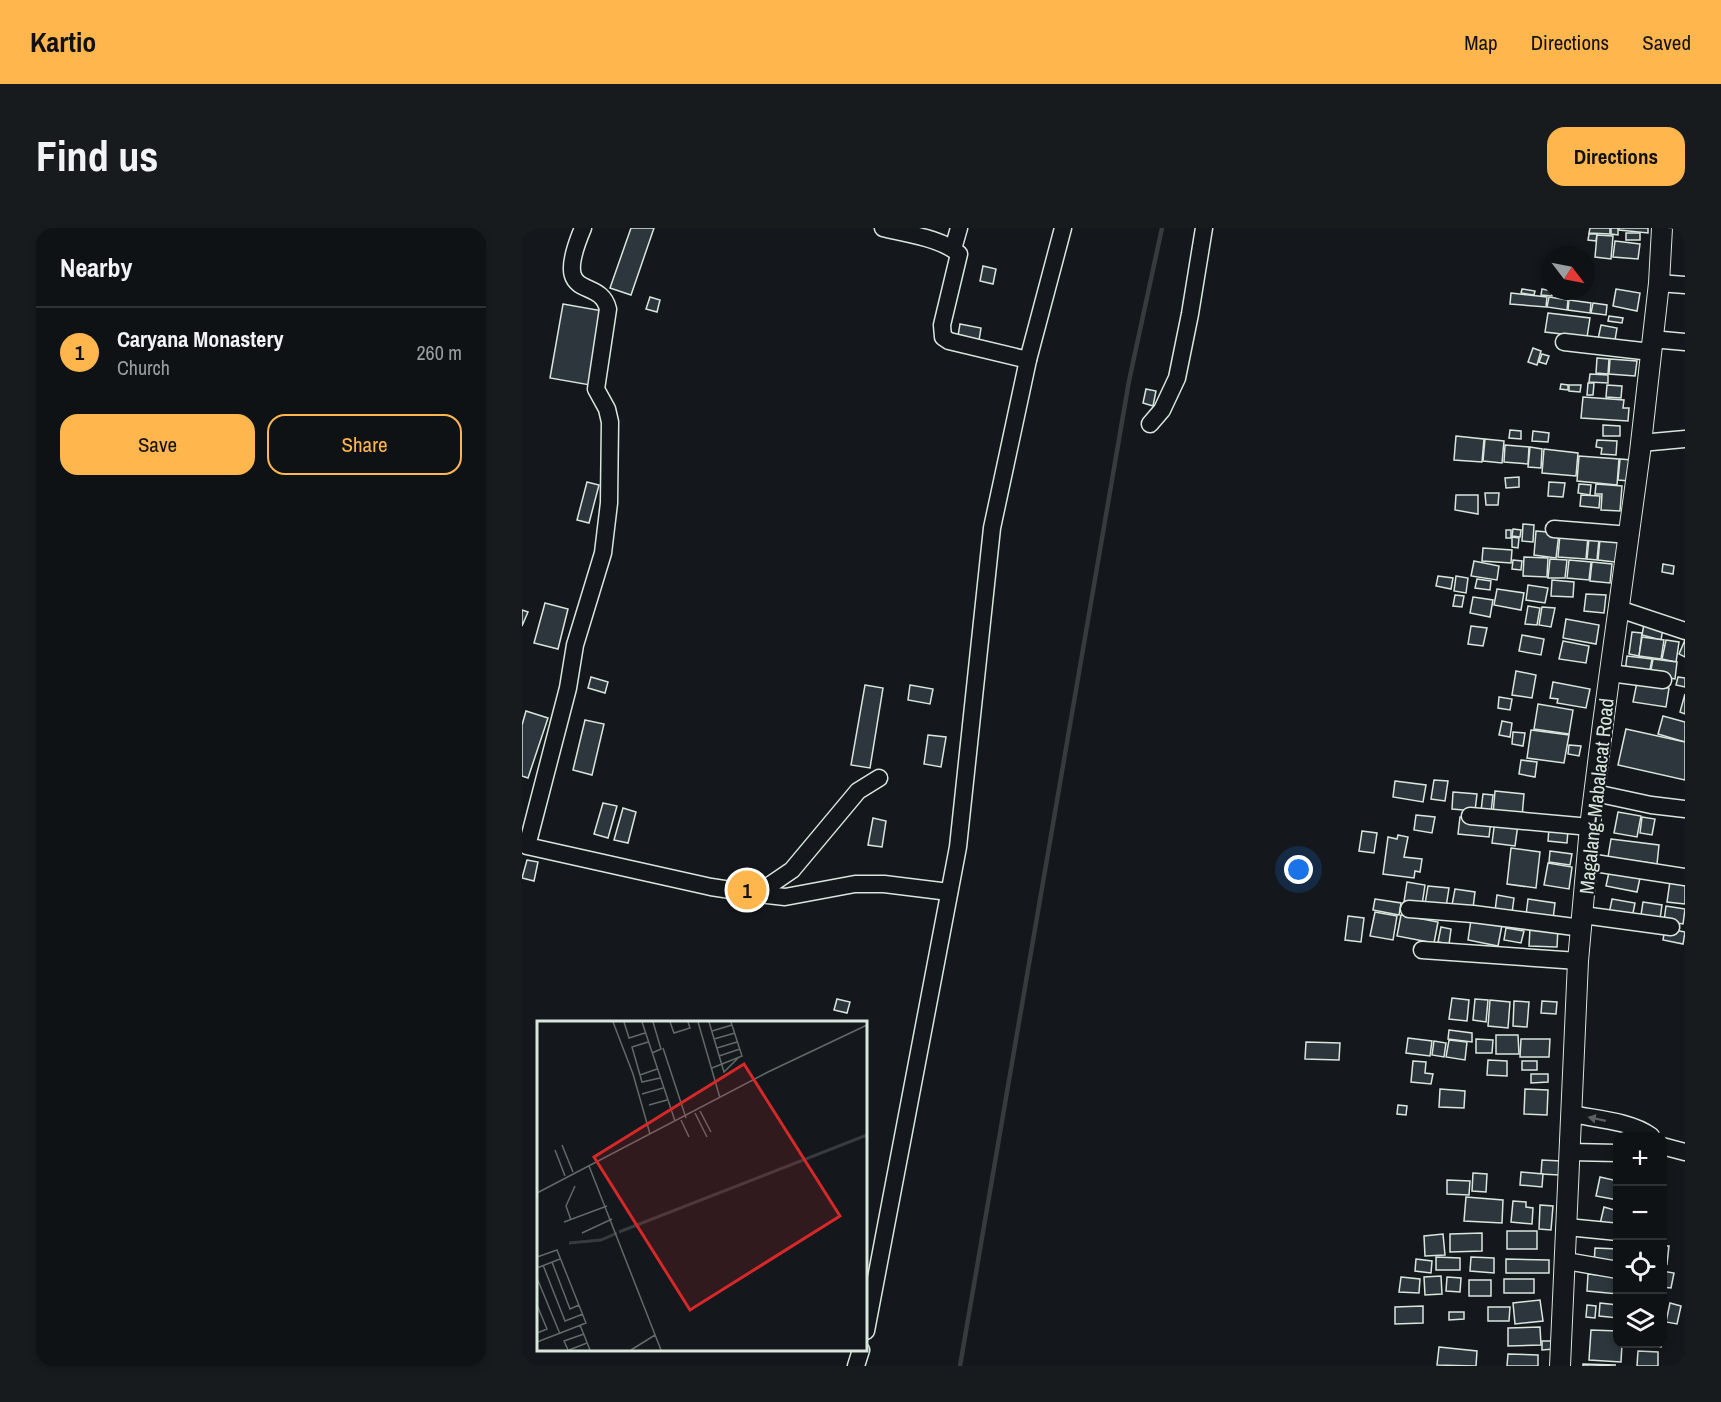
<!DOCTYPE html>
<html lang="en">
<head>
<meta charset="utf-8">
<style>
	:root { --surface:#0f1215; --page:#181b1e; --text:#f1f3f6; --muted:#9b9ea0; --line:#2f3234; --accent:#ffb74d }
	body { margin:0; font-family:"Archivo Narrow",sans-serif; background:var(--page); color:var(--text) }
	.controls { position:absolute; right:18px; bottom:18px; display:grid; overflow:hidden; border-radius:12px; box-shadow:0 3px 9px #0003 }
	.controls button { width:54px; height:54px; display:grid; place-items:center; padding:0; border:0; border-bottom:2px solid var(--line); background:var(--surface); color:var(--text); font:30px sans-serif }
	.compass { position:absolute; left:1019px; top:18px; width:54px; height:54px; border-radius:50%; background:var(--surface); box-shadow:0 3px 9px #0003; rotate:122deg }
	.you { position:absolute; left:777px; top:642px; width:21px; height:21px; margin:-15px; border:4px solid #fff; border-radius:50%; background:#1a73e8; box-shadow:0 0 0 9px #1a73e833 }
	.badge { display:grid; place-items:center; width:39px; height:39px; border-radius:50%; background:var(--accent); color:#111; font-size:20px; font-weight:700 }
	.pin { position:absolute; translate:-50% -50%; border:3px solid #fff; box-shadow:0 2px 6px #0006 }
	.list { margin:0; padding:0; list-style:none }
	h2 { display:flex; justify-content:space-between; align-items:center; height:78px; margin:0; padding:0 24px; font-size:26px }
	h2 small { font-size:20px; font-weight:400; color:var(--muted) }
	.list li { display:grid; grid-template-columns:39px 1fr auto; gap:18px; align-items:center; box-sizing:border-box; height:90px; padding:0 24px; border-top:2px solid var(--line) }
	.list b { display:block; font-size:22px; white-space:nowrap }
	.list p { margin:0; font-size:20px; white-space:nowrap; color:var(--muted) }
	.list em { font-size:20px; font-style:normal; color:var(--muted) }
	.actions { display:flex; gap:12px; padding:18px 24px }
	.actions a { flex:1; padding:14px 0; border:2px solid var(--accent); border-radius:18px; text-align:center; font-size:21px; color:var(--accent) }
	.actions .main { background:var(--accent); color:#111 }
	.icon { flex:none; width:33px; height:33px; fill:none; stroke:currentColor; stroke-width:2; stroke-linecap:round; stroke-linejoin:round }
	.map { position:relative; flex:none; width:1163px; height:1138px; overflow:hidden; border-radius:18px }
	header { display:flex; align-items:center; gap:36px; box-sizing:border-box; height:84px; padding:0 30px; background:var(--accent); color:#111 }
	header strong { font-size:28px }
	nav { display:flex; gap:33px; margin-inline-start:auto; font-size:21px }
	.intro { display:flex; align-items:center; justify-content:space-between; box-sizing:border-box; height:144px; padding:0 36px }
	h1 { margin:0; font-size:42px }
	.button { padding:15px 27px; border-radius:18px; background:var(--accent); color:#111; font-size:21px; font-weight:700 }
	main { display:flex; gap:36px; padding:0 36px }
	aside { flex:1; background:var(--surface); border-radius:18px; box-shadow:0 3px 9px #0003 }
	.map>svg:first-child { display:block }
</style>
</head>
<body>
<header>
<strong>Kartio</strong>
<nav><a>Map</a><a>Directions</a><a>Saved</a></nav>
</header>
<div class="intro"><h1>Find us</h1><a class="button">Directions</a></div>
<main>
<aside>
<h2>Nearby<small></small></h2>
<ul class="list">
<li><span class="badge">1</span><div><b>Caryana Monastery</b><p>Church</p></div><em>260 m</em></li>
</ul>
<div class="actions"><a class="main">Save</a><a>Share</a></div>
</aside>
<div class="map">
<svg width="1163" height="1138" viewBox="0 0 1163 1138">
	<rect width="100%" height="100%" fill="#14181c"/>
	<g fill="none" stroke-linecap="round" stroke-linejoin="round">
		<polyline stroke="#363b3e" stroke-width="4.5" points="438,1138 607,153 640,0"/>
	</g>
	<g fill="#2c363c" stroke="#d8e6dc" stroke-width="1.5">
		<polygon points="109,0 132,0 109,67 88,60"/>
		<polygon points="1068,0 1088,0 1088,6 1067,5"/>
		<polygon points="1089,0 1096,0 1096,7 1089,6"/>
		<polygon points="1097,0 1126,0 1126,5 1097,2"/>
		<rect x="1104" y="5" width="14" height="7"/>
		<polygon points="1067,6 1075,6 1074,13 1066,12"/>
		<polygon points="1075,7 1091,8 1089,31 1073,29"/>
		<polygon points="1093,13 1118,16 1116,31 1091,29"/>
		<polygon points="461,38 474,41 471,56 458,53"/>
		<polygon points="1000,61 1013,63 1012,67 999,65"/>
		<polygon points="1020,61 1030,63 1030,68 1019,67"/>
		<polygon points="1094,61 1118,65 1115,83 1091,78"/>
		<polygon points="989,65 1025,69 1024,79 988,76"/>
		<polygon points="128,69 138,72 135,84 124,81"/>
		<polygon points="1027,69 1046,72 1045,82 1025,79"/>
		<polygon points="1047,72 1069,75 1068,85 1046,82"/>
		<polygon points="1071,75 1085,77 1084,87 1069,85"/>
		<polygon points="41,76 81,83 68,157 28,150"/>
		<polygon points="1026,85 1068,90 1065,109 1023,104"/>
		<polygon points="1087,88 1101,90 1100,95 1086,93"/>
		<polygon points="438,96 459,100 457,112 436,108"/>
		<polygon points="1079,97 1095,100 1093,112 1076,111"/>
		<polygon points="1011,120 1019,123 1015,137 1006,134"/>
		<polygon points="1020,126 1027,128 1024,136 1017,134"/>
		<polygon points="1075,130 1087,131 1086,146 1074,145"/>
		<polygon points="1088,131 1115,133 1113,148 1087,146"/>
		<polygon points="1068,146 1086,147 1086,155 1067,154"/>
		<polygon points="1066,155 1072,155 1071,167 1065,167"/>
		<polygon points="1039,156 1046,157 1046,162 1038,161"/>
		<polygon points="1047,157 1059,157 1058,164 1047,163"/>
		<polygon points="1085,157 1100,158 1099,170 1084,169"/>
		<polygon points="624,161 634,163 631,178 621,175"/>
		<polygon points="1061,169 1102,172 1101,180 1107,180 1106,193 1059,190"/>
		<polygon points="1081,197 1098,198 1098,208 1081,208"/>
		<polygon points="988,202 999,203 999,211 987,210"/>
		<polygon points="1011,203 1027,205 1026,214 1010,213"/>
		<polygon points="934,208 962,211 960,234 932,232"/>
		<polygon points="963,211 982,213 980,235 961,233"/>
		<polygon points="1075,212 1095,213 1094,227 1079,226 1080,220 1074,219"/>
		<polygon points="983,217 1007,219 1006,236 982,234"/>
		<polygon points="1008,219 1020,221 1019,240 1006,239"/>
		<polygon points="1022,221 1056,225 1054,248 1020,245"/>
		<polygon points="1057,228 1097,231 1095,257 1055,253"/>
		<polygon points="1098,231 1110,232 1108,253 1096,252"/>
		<polygon points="997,249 997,259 984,260 983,250"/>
		<polygon points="65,254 77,257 67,295 55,292"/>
		<polygon points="1027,254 1043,255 1041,269 1026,268"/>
		<polygon points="1057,256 1069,257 1068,267 1056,265"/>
		<polygon points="1074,256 1100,258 1098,283 1079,282 1080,266 1073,266"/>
		<polygon points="963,265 977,265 976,277 964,277"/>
		<polygon points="934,267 956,267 956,286 933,282"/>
		<polygon points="1059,267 1078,268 1077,280 1058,278"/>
		<polygon points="1001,296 1012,297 1011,314 1000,313"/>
		<polygon points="991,301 999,302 998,309 990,308"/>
		<rect x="984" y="302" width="5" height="8"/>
		<polygon points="1014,303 1037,305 1034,330 1012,327"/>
		<polygon points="1038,306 1066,308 1064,331 1036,329"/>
		<polygon points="990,309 997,310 996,320 990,319"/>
		<polygon points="1067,310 1077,311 1075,332 1065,331"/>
		<polygon points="1078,311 1103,314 1101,335 1076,332"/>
		<polygon points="961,320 990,322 989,335 960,333"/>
		<polygon points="1002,329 1026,330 1025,349 1001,348"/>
		<polygon points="1028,331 1045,332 1043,350 1026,350"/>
		<polygon points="991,332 1000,333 999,342 990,341"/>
		<polygon points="1047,332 1069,334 1067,352 1045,350"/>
		<polygon points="952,333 977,338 975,352 949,348"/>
		<polygon points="1070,334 1090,336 1088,355 1068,353"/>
		<polygon points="1141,336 1152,338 1151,346 1140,344"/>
		<polygon points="916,348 931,350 929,361 914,358"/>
		<polygon points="934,348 946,350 944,365 932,363"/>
		<polygon points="955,351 969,353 968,362 953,360"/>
		<polygon points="1030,352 1052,354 1051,369 1029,368"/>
		<polygon points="1006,357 1026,360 1023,375 1004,372"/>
		<polygon points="975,361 1002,365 999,382 972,377"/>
		<polygon points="1064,366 1084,367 1082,385 1062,383"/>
		<polygon points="933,367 942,368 940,379 931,378"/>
		<polygon points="951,369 971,372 968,389 948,385"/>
		<polygon points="23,375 46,381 36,421 12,415"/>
		<polygon points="1006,378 1018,380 1015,397 1003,396"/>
		<polygon points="1020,379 1033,380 1029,399 1017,397"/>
		<polygon points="0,382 6,384 0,398"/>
		<polygon points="1044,391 1077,397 1074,416 1041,410"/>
		<polygon points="1122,396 1141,400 1139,412 1120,407"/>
		<polygon points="949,398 965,400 961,418 946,416"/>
		<polygon points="1110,404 1120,405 1117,428 1107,426"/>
		<polygon points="1000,407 1022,411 1019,427 997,423"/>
		<polygon points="1120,409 1142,412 1139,431 1117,428"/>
		<polygon points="1144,412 1157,414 1154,434 1140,431"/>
		<polygon points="1163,412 1163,429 1157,426"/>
		<polygon points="1041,413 1067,418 1064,435 1037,431"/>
		<polygon points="1105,428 1130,431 1127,447 1103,444"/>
		<polygon points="1131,431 1155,434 1153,451 1128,447"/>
		<polygon points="994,443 1014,447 1010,470 990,467"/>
		<polygon points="69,449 86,454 83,465 66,460"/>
		<polygon points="1156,449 1163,450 1163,459 1154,457"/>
		<polygon points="1031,454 1068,461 1064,480 1035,475 1036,471 1028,470"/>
		<polygon points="1115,454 1147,460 1144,479 1111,474"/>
		<polygon points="343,457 361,460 348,540 329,537"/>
		<polygon points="388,457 411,461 408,476 386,472"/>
		<polygon points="1163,466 1163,486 1158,484"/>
		<polygon points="977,469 990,471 988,482 976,480"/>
		<polygon points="1016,476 1051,482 1047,506 1012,501"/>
		<polygon points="4,483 26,490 6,550 0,548 0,497"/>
		<polygon points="1141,488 1163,494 1163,514 1136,506"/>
		<polygon points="63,492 82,496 70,547 51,542"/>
		<polygon points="980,493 990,495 988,509 977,507"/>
		<polygon points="1104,501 1163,514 1163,552 1096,537"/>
		<polygon points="1009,502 1047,507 1042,535 1005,530"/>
		<polygon points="991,504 1003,505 1001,518 990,516"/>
		<polygon points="406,507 424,509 419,539 402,536"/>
		<polygon points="1047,517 1059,518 1057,528 1046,526"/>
		<polygon points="999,532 1015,534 1013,549 997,546"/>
		<polygon points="912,552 926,553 923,573 909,571"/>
		<polygon points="873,553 904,557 901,574 871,569"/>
		<polygon points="973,563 1002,566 1000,589 971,586"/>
		<polygon points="931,564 955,566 953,583 930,581"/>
		<polygon points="961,566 971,567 969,584 959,583"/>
		<polygon points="81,575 95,578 86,610 72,606"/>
		<polygon points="101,580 114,584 106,615 92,612"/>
		<polygon points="1096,584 1119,588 1115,609 1092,605"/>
		<polygon points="894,587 913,589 910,605 892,602"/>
		<polygon points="938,589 969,592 967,609 936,606"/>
		<polygon points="1120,589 1133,591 1130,607 1118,605"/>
		<polygon points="351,590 364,593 360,619 346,617"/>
		<polygon points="973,592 996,596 993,618 970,615"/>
		<polygon points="1027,600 1046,602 1045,615 1026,613"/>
		<polygon points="840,603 855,605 852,625 837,623"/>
		<polygon points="876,607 886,609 882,629 900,631 898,644 893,643 892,650 861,646 866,609 875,611"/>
		<polygon points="1089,611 1137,617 1135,636 1086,629"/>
		<polygon points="989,620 1018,624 1014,660 985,656"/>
		<polygon points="1028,623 1050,626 1048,637 1027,634"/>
		<polygon points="5,632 16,634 12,653 0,650"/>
		<polygon points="1026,635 1050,639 1047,661 1022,657"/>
		<polygon points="1087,644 1118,650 1115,664 1084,658"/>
		<polygon points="1148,653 1163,655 1163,676 1145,674"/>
		<polygon points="885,654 903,657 900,677 882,674"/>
		<polygon points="906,658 927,660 924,679 903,676"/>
		<polygon points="933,661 953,664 951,680 930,677"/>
		<polygon points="975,667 992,670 990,685 973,683"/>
		<polygon points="853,671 879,675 877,687 851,682"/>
		<polygon points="1006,671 1033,675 1031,691 1004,687"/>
		<polygon points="1090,671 1113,675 1110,690 1087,686"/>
		<polygon points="1121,674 1140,677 1138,691 1119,687"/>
		<polygon points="1144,678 1163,681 1161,696 1142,693"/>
		<polygon points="853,684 875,688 871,712 848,708"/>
		<polygon points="879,687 916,694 912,715 875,708"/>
		<polygon points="826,688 842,690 839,714 823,712"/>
		<polygon points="949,692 980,697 976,718 946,712"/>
		<polygon points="919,699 929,701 927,716 916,714"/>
		<polygon points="984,700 1002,703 999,715 982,712"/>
		<polygon points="1008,700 1036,700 1035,719 1007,718"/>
		<polygon points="1143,700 1163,704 1161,716 1141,712"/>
		<polygon points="930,770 947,772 945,793 927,791"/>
		<polygon points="315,771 328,774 325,785 312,782"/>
		<polygon points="953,771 966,772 964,794 951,792"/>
		<polygon points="968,772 988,774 986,800 966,798"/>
		<polygon points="992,773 1007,774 1005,799 991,798"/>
		<polygon points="1020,773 1035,774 1034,786 1019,785"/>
		<polygon points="927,802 950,805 950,814 926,811"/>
		<polygon points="974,807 996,807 997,826 974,826"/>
		<polygon points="886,810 910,813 908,828 884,825"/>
		<polygon points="954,811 971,812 970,825 954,825"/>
		<polygon points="999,811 1028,811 1027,829 998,829"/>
		<polygon points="927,812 945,814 943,832 924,829"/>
		<polygon points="912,813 924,815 922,829 910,827"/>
		<polygon points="784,814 818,815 817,832 783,831"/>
		<polygon points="966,832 985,833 985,848 965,847"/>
		<polygon points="891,833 904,834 903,845 911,846 909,856 889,854"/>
		<rect x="1000" y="833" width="15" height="9"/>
		<polygon points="1009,846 1026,846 1026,854 1009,855"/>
		<polygon points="918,861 943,863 942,880 917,879"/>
		<polygon points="1003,861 1026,862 1025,887 1002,886"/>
		<polygon points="876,877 885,878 884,887 875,886"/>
		<polygon points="1020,932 1038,933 1037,947 1019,946"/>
		<polygon points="999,944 1021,946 1020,959 998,957"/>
		<polygon points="951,945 965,946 964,964 950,963"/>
		<polygon points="1078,949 1096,953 1096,972 1074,968"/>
		<polygon points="925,952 948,953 947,967 925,966"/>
		<polygon points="944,969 981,972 980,995 942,993"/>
		<polygon points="991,973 1004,974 1004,979 1011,980 1010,996 989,994"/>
		<polygon points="1018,977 1031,978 1029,1002 1017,1001"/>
		<polygon points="1082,979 1096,983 1095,1000 1078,996"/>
		<rect x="985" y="1003" width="30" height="18"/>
		<polygon points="960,1005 960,1023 928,1024 928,1006"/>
		<polygon points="921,1006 923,1027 903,1028 902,1008"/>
		<polygon points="1140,1018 1147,1018 1145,1036 1140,1035"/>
		<polygon points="1073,1020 1096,1021 1096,1038 1072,1037"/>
		<polygon points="914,1029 938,1030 938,1042 914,1042"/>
		<polygon points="949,1029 972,1030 972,1045 948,1043"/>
		<polygon points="894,1031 910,1033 909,1045 893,1043"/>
		<polygon points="984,1031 1027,1032 1027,1045 984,1045"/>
		<polygon points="1140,1043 1152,1045 1149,1060 1140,1059"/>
		<polygon points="1066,1046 1096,1049 1096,1066 1065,1063"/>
		<polygon points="919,1048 920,1066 903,1067 902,1049"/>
		<polygon points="879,1049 898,1051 897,1065 877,1064"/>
		<polygon points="925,1049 939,1050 938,1064 924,1063"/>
		<rect x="982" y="1051" width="30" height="14"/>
		<rect x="947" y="1052" width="22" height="16"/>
		<polygon points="1018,1072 1021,1093 993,1096 991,1075"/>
		<polygon points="1078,1075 1096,1077 1096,1090 1077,1088"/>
		<polygon points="1148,1075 1159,1078 1155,1096 1144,1094"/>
		<polygon points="1065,1077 1074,1078 1073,1090 1064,1089"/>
		<polygon points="901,1078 901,1095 873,1096 873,1079"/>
		<polygon points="966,1079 988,1079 987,1093 966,1093"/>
		<polygon points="927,1084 942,1084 942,1091 927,1092"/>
		<polygon points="1018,1099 1019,1117 986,1118 986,1100"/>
		<polygon points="1069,1102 1096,1103 1096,1116 1100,1116 1099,1134 1067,1132"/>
		<polygon points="1020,1113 1031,1113 1032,1121 1020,1122"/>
		<polygon points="1122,1116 1139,1116 1139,1119 1122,1117"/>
		<polygon points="917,1119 955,1123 954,1138 915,1137"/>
		<polygon points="1116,1123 1136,1124 1136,1138 1115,1138"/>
		<polygon points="986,1126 1016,1127 1016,1138 985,1138"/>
		<polygon points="1061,1136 1094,1137 1061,1138"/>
	</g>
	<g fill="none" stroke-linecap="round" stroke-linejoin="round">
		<g stroke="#d8e6dc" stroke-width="19">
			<g id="minor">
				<path d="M61 0C28 78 78 46 86 81L74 161 85 181 88 194 87 275 81 325 53 417 46 460 5 618 189 659 235 666 263 669 333 656H362L427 664"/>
				<path d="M361 0C384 6 420 10 437 26L420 97 421 109 427 113 506 132"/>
				<polyline points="431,21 437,0"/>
				<polyline points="1137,55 1163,57"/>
				<polyline points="1130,111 1163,114"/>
				<polyline points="1042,114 1129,124"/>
				<polyline points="628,196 640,182 655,150 668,86 682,0"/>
				<polyline points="1119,215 1163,211"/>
				<polyline points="1032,301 1108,307"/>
				<polyline points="1097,381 1163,403"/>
				<polyline points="1088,445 1141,452"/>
				<polyline points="1073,565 1129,577 1163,581"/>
				<polyline points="948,588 1068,599"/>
				<polyline points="1066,634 1163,649"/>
				<polyline points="235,666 270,642 336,563 357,550"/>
				<polyline points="887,681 951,686 1060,700"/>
				<polyline points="1061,687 1149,699"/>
				<polyline points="900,722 1056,733"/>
				<path d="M1050 886C1074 891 1109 893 1129 908"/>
				<polyline points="1140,918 1163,924"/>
				<polyline points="1048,924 1096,925"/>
				<polyline points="1045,999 1096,1004"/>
				<polyline points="1044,1033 1096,1042"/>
				<polyline points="344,1103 436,619 470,300 506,132 541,0"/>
				<polyline points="334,1138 339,1122"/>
			</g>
		</g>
		<g stroke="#d8e6dc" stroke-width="22">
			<polyline id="major" points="1038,1138 1056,733 1068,599 1081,495 1118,224 1137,55 1140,0"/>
		</g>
		<use href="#minor" stroke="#14181c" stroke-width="16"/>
		<use href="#major" stroke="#14181c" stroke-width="20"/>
	</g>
	<defs><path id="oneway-solid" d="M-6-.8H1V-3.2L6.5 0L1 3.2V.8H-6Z" transform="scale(1.5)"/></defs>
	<use fill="#59605f" href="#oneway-solid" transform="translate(1075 891) rotate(-168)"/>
	<g text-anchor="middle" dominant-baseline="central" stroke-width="4.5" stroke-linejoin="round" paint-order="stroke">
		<g font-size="20" fill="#d8e6dc" stroke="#14181c">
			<text transform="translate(1074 568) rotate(-84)">Magalang-Mabalacat Road</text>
		</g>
	</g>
	<g transform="translate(15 793)">
		<rect width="330" height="330" fill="#14181c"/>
		<path fill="none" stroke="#363b3e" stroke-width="3" d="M82 211 330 114M32 222 64 219 80 212"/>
		<path fill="none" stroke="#626a69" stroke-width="1.5" d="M76 1 96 53 113 113M87 1 92 17 108 12M105 1 138 100M133 1 137 12 153 7 151 1M161 1 183 77M172 1 187 51 202 36M175 10 195 4M177 18 198 12M111 21 95 26 105 61 123 57M126 27 149 97M180 27 200 21M115 32 124 28 116 1M182 35 203 28M175 47 205 35 194 1M103 54 120 48M105 73 126 67M112 84 130 79M163 90 174 111M158 92 170 116M144 99 152 116M25 124 36 151M18 129 28 155M52 145 124 329M0 172 231 51 330 4M34 199 29 185 38 165M27 201 70 185M45 212 75 198M0 236 20 229 49 302 0 321M15 241 33 288 42 284M6 244 28 300 46 293M0 247 23 238M0 257 23 313M0 284 10 308 0 312M43 304 53 329M31 329 27 320 47 313M32 329 50 322M94 329 118 314"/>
		<path fill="#d62828" fill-opacity="0.15" stroke="#d62828" stroke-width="3" d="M207 43 303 195 153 289 57 136Z"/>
		<rect width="330" height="330" fill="none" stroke="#d8e6dc" stroke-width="3"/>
	</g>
</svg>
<div class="controls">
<button>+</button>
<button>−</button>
<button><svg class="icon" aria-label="locate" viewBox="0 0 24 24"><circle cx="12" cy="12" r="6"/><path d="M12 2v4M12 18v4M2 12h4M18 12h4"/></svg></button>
<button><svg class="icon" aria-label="layers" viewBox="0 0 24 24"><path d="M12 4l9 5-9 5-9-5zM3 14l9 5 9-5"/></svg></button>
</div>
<svg class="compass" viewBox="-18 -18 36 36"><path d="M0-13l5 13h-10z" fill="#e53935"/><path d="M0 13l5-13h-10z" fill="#9b9ea0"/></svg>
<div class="you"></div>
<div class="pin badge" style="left:225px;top:662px">1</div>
</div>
</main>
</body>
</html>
